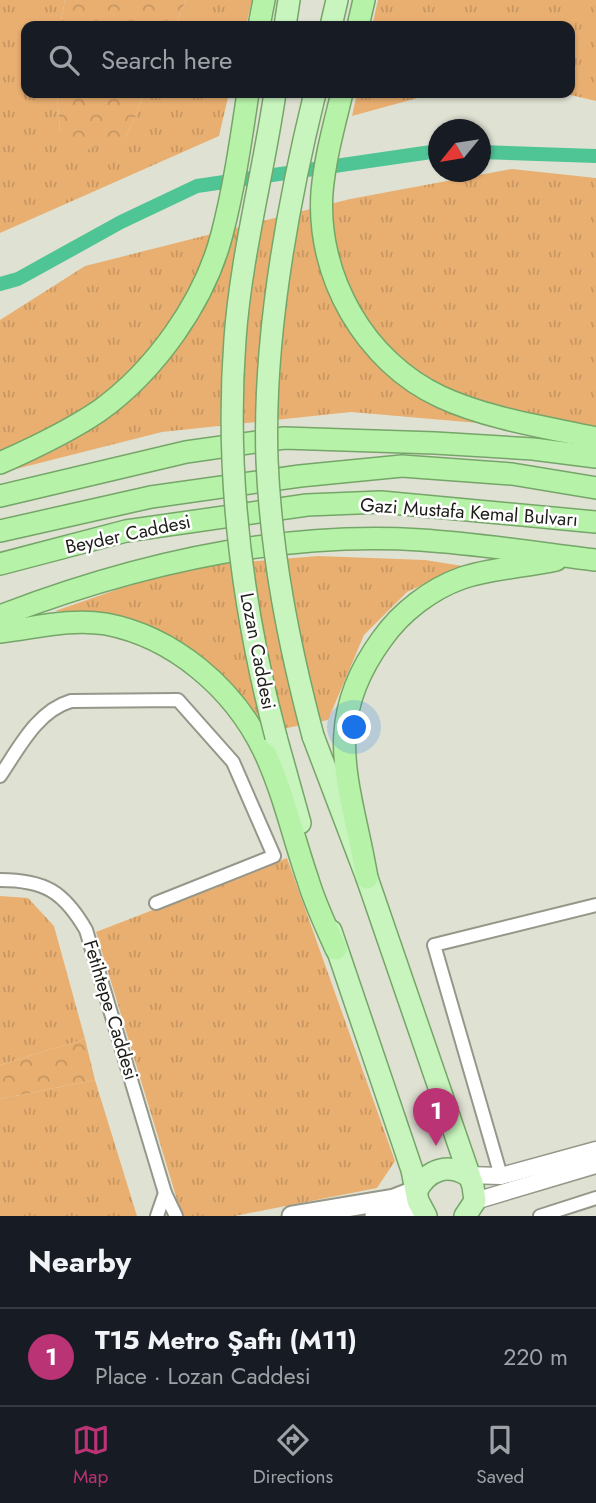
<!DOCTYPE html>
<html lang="en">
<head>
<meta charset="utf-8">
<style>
	:root { --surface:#171b24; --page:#242831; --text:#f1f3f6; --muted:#9ea1a6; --line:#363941; --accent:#b93375 }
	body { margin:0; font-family:Jost,sans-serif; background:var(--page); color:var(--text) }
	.compass { position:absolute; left:428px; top:119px; width:63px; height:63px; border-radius:50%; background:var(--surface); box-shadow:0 2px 5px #0004; rotate:240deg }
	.you { position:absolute; left:355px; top:728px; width:24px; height:24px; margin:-18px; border:5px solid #fff; border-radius:50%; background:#1a73e8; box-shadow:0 0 0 10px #1a73e833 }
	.badge { display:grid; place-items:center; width:46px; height:46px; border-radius:50%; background:var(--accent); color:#fff; font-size:23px; font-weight:700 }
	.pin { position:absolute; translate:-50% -58px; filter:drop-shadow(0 2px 4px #0008) }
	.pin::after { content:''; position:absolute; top:37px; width:24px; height:21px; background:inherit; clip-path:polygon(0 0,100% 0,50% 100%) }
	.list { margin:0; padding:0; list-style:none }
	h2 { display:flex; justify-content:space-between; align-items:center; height:91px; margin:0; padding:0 28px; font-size:30px }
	h2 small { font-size:23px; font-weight:400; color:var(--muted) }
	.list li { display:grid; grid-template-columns:46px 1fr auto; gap:21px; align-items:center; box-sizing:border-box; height:98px; padding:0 28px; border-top:2px solid var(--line) }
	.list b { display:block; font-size:26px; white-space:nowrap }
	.list p { margin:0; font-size:23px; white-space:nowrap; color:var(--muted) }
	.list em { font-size:23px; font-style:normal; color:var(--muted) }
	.icon { flex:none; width:38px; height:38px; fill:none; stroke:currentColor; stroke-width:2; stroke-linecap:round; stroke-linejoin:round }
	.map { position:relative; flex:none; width:596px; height:1216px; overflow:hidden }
	.search { position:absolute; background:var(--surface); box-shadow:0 2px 5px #0004; left:21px; right:21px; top:21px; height:77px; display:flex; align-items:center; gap:18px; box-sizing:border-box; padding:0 24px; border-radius:14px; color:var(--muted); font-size:26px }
	.sheet { height:189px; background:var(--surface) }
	nav { display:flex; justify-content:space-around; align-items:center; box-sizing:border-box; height:98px; border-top:2px solid var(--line); background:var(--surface); font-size:19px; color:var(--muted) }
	nav a { display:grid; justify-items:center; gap:4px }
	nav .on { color:var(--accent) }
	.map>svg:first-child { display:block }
</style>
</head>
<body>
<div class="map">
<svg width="596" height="1216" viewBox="0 0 596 1216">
	<defs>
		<pattern id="grass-tufts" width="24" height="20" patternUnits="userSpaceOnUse" patternTransform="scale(1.75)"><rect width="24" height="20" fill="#e9af71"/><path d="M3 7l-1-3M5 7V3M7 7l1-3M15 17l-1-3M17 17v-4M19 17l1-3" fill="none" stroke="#c79661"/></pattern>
		<pattern id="forest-crowns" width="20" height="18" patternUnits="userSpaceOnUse" patternTransform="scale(1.75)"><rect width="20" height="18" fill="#e9af71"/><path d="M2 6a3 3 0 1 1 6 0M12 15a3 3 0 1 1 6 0" fill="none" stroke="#c79661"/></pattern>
	</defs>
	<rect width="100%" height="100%" fill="#dfe2d3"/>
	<g fill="url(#grass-tufts)">
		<polygon points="0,0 65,0 60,26 26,26 26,93 57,93 60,133 125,139 145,93 229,93 219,136 0,233"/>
		<polygon points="186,0 252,0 246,26 175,26"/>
		<polygon points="378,0 596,0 596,101 562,93 570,93 570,26 372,26"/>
		<polygon points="357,93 436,93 352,116"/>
		<polygon points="512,169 596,178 596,433 351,412 162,432 0,473 0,320 85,266 350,199"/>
		<path d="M318 556 425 560 463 566 407 592 364 635 328 720 261 733C199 641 165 619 55 611L136 583 209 565Z"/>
		<polygon points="287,858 395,1161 377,1188 235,1216 182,1216 96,932"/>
		<polygon points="0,896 28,898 54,926 85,1039 0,1065"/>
		<polygon points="95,1080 137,1216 0,1216 0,1099"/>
	</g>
	<g fill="url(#forest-crowns)">
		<polygon points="65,0 186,0 175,26 60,26"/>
		<polygon points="57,93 145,93 125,139 82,151 60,133"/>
		<polygon points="85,1039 95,1080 0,1099 0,1065"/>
	</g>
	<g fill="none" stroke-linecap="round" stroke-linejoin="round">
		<g stroke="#4fc495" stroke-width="14">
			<polyline points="480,152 596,156"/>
			<polyline points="0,284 18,279 121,222 197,186 438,151"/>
		</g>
		<g stroke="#949789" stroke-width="16">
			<g id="minor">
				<path d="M0 776C19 748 37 711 71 701L178 700 233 762 274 856 156 903"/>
				<path d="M0 880C45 880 64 892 86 930L165 1193 176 1216"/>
				<polyline points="501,1176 434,945 596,905"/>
				<polyline points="157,1216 165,1193"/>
				<polyline points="540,1216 596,1198"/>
			</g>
		</g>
		<g stroke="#949789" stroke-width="19">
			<g id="tertiary">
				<polyline points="467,1175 501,1176 596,1150"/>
				<polyline points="475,1201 596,1165"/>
			</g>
		</g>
		<g stroke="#949789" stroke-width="23">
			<g id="secondary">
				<polyline points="292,1216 394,1199 417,1190"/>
				<polyline points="375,1216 411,1212 425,1215"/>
			</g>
		</g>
		<g stroke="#75a568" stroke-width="24">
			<g id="primary">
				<polyline points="285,26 289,0"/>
				<polyline points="331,26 337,0"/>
				<polyline points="313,736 367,878 473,1186 475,1201 465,1216"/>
				<polyline points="276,737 300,823"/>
				<polyline points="331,931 412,1170 418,1201 426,1216"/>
				<path d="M417 1190C428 1170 447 1163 467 1175"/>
			</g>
		</g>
		<g stroke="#75a568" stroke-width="24">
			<g id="trunk">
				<polyline points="259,26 264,0"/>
				<polyline points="358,26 364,0"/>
				<path d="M342 93C334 126 325 158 322 192 316 276 365 362 441 397 489 419 545 427 596 438"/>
				<path d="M0 463C34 448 68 432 99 411 155 371 205 301 222 234 234 188 241 140 248 93"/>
				<polyline points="0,496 186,452 284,438 435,443 533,449 596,457"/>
				<polyline points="0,531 151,497 300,476 402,466 512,474 596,488"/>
				<polyline points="0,564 126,531 307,505 381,502 596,522"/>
				<path d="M0 616C133 565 278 531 421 540 480 544 538 553 596 560"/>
				<path d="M0 632C35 628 70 618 106 624 174 637 233 688 263 749 283 790 293 837 308 880 315 904 326 926 336 949"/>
				<path d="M367 878C351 784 319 725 382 639 401 612 431 589 462 578 492 568 525 567 556 560"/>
			</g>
		</g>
		<use href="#minor" stroke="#fff" stroke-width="12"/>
		<use href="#tertiary" stroke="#fff" stroke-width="16"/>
		<use href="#secondary" stroke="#fff" stroke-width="19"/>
		<use href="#primary" stroke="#c8f5be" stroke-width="21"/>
		<use href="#trunk" stroke="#b6f2a8" stroke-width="21"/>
		<g stroke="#75a568" stroke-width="24" stroke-linecap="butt">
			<g id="primary-bridge">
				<path d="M275 93C263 175 241 256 235 339 225 473 242 608 276 737"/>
				<path d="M313 736C289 645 271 555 267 460 263 343 287 207 315 93"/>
			</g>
		</g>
		<use href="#primary-bridge" stroke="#c8f5be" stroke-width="21"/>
	</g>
	<g text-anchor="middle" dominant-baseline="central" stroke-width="5" stroke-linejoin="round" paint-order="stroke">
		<g font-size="19" fill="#1d1e19" stroke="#fff">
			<text transform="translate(469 512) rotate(4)">Gazi Mustafa Kemal Bulvarı</text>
			<text transform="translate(128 534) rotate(-12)">Beyder Caddesi</text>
			<text transform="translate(258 651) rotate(79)">Lozan Caddesi</text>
			<text transform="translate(111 1010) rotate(73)">Fetihtepe Caddesi</text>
		</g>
	</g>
</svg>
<svg class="compass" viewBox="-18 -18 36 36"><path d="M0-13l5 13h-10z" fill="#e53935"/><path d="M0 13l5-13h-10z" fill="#9ea1a6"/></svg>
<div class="you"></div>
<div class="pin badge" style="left:436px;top:1146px">1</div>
<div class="search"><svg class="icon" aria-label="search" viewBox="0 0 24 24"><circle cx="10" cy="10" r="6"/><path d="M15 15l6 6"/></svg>Search here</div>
</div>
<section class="sheet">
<h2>Nearby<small></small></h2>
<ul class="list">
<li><span class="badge">1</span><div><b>T15 Metro Şaftı (M11)</b><p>Place · Lozan Caddesi</p></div><em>220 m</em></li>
</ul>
</section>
<nav>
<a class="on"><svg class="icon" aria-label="map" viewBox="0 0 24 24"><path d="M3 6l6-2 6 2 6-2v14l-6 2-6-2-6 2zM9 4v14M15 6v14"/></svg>Map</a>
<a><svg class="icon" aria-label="directions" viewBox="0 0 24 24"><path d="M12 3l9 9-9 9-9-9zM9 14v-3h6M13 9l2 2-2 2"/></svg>Directions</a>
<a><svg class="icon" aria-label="saved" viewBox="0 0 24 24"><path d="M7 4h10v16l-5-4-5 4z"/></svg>Saved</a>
</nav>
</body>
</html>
